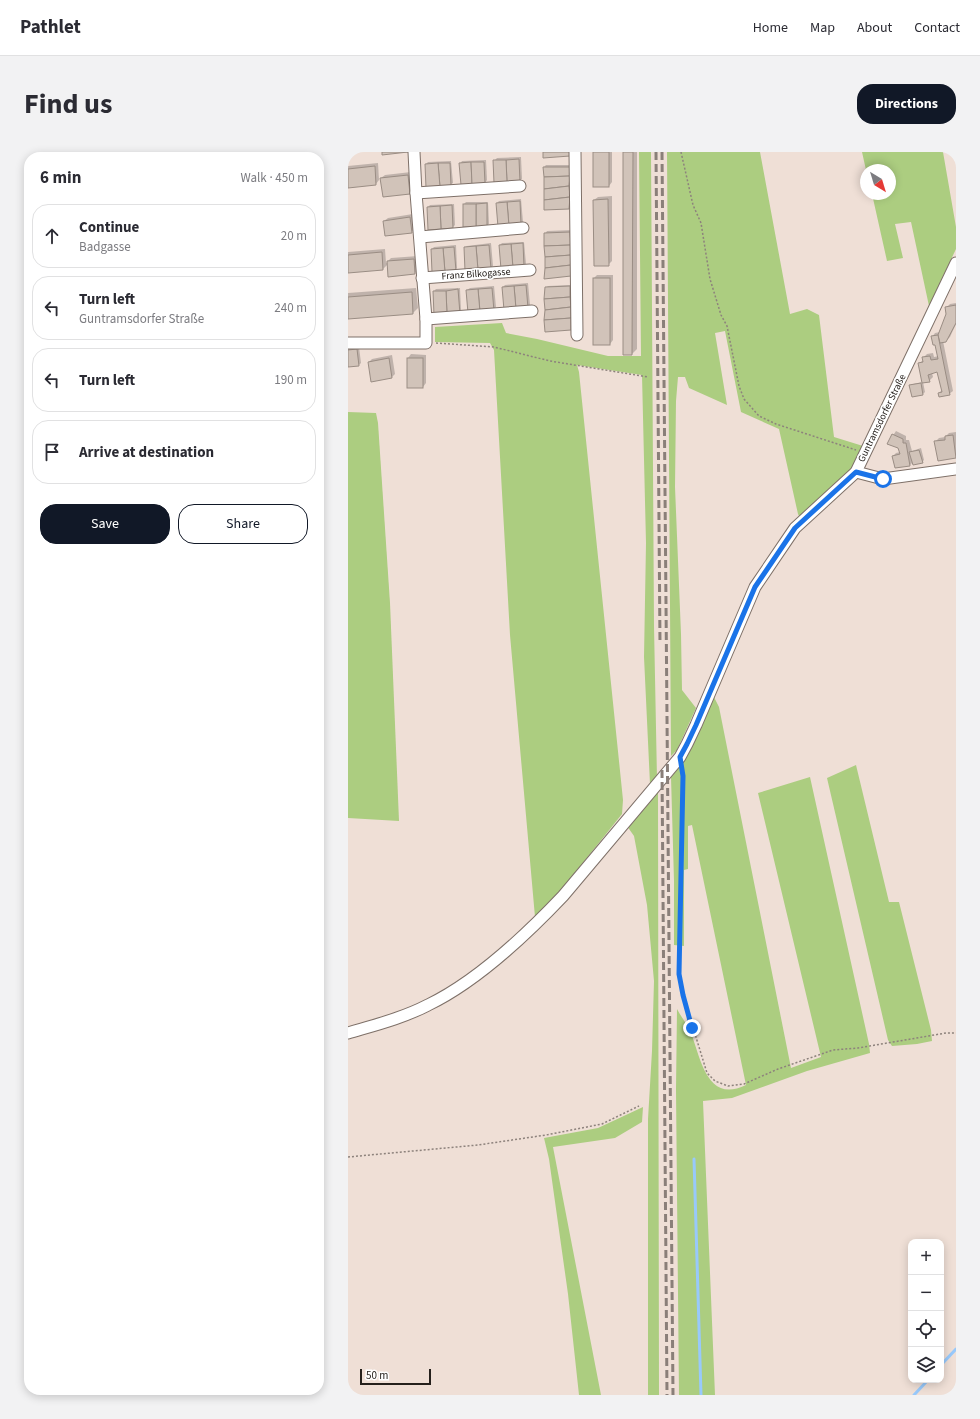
<!DOCTYPE html>
<html lang="en">
<head>
<meta charset="utf-8">
<style>
	:root { --surface:#fff; --page:#f2f2f3; --text:#2b2b33; --muted:#7c7c81; --line:#e1e1e2; --accent:#111827 }
	body { margin:0; font-family:"Source Sans 3",sans-serif; background:var(--page); color:var(--text) }
	.controls { position:absolute; right:12px; bottom:12px; display:grid; overflow:hidden; border-radius:8px; box-shadow:0 2px 10px #0003 }
	.controls button { width:36px; height:36px; display:grid; place-items:center; padding:0; border:0; border-bottom:1px solid var(--line); background:var(--surface); color:var(--text); font:20px sans-serif }
	.compass { position:absolute; left:512px; top:12px; width:36px; height:36px; border-radius:50%; background:var(--surface); box-shadow:0 2px 10px #0003; rotate:142deg }
	.scale { position:absolute; left:12px; bottom:10px; width:71px; box-sizing:border-box; padding-left:4px; border:2px solid #25201c; border-top:0; font-size:11px; line-height:14px; white-space:nowrap; color:#25201c; -webkit-text-stroke:3px #fff; paint-order:stroke }
	.stop { position:absolute; width:12px; height:12px; margin:-9px; border:3px solid #1a73e8; border-radius:50%; background:#fff }
	.stop.end { background:#1a73e8; border-color:#fff; box-shadow:0 1px 4px #0008 }
	.list { margin:0; padding:0; list-style:none }
	h2 { display:flex; justify-content:space-between; align-items:center; height:52px; margin:0; padding:0 16px; font-size:17px }
	h2 small { font-size:13px; font-weight:400; color:var(--muted) }
	.list li { display:grid; grid-template-columns:26px 1fr auto; gap:12px; align-items:center; box-sizing:border-box; height:64px; margin:0 8px 8px; padding:0 8px; border:1px solid var(--line); border-radius:16px }
	.list b { display:block; font-size:15px; white-space:nowrap }
	.list p { margin:0; font-size:13px; white-space:nowrap; color:var(--muted) }
	.list em { font-size:13px; font-style:normal; color:var(--muted) }
	.actions { display:flex; gap:8px; padding:12px 16px }
	.actions a { flex:1; padding:9px 0; border:1px solid var(--accent); border-radius:16px; text-align:center; font-size:14px; color:var(--accent) }
	.actions .main { background:var(--accent); color:#fff }
	.icon { flex:none; width:22px; height:22px; fill:none; stroke:currentColor; stroke-width:2; stroke-linecap:round; stroke-linejoin:round }
	.map { position:relative; flex:none; width:608px; height:1243px; overflow:hidden; border-radius:16px }
	header { display:flex; align-items:center; gap:24px; box-sizing:border-box; height:56px; padding:0 20px; background:var(--surface); border-bottom:1px solid var(--line) }
	header strong { font-size:19px }
	nav { display:flex; gap:22px; margin-inline-start:auto; font-size:14px }
	.intro { display:flex; align-items:center; justify-content:space-between; box-sizing:border-box; height:96px; padding:0 24px }
	h1 { margin:0; font-size:28px }
	.button { padding:10px 18px; border-radius:16px; background:var(--accent); color:#fff; font-size:14px; font-weight:700 }
	main { display:flex; gap:24px; padding:0 24px }
	aside { flex:1; background:var(--surface); border-radius:16px; box-shadow:0 2px 10px #0003 }
	.map>svg:first-child { display:block }
</style>
</head>
<body>
<header>
<strong>Pathlet</strong>
<nav><a>Home</a><a>Map</a><a>About</a><a>Contact</a></nav>
</header>
<div class="intro"><h1>Find us</h1><a class="button">Directions</a></div>
<main>
<aside>
<h2>6 min<small>Walk · 450 m</small></h2>
<ul class="list">
<li><svg class="icon" aria-label="ahead" viewBox="0 0 24 24"><path d="M12 20V5M6 11l6-6 6 6"/></svg><div><b>Continue</b><p>Badgasse</p></div><em>20 m</em></li>
<li><svg class="icon" aria-label="left" viewBox="0 0 24 24"><path d="M17 20v-9H6M10 6l-5 5 5 5"/></svg><div><b>Turn left</b><p>Guntramsdorfer Straße</p></div><em>240 m</em></li>
<li><svg class="icon" aria-label="left" viewBox="0 0 24 24"><path d="M17 20v-9H6M10 6l-5 5 5 5"/></svg><div><b>Turn left</b></div><em>190 m</em></li>
<li><svg class="icon" aria-label="arrive" viewBox="0 0 24 24"><path d="M6 21V4h12l-3 4 3 4H6"/></svg><div><b>Arrive at destination</b></div></li>
</ul>
<div class="actions"><a class="main">Save</a><a>Share</a></div>
</aside>
<div class="map">
<svg width="608" height="1243" viewBox="0 0 608 1243">
	<rect width="100%" height="100%" fill="#efdfd6"/>
	<g fill="#accd80">
		<polygon points="291,0 303,0 306,474 309,627 302,632 296,505 298,391 294,223 229,213 231,220 275,648 274,662 210,742 187,765 162,483 146,198 142,191 87,190 87,175 154,171 158,181 189,187 260,204 293,204"/>
		<polygon points="319,0 412,0 442,162 459,157 471,163 486,285 515,294 503,318 452,366 450,362 431,277 393,260 377,179 367,181 379,253 341,236 337,225 330,225 328,249 327,335 333,482 334,538 348,556 329,598 323,604"/>
		<polygon points="514,0 595,0 608,75 608,97 581,154 563,70 547,72 555,106 539,109 524,42 542,42 542,18 518,18"/>
		<polygon points="0,260 28,261 30,271 42,451 51,669 0,666"/>
		<path d="M366 545 371 555 443 916 473 905 410 641 462 625 521 892 522 901 459 919 384 946 355 949 367 1243H331L328 938 329 857C333 865 340 873 343 881 353 907 359 952 398 933L344 673 340 674V717L336 718V794L326 793V729L323 625 334 612Z"/>
		<polygon points="508,613 541,750 551,750 583,878 584,889 569,892 544,894 540,888 479,626"/>
		<polygon points="310,640 311,1243 300,1243 300,967 304,899 306,829 299,753 286,684 279,674"/>
		<polygon points="295,955 294,970 267,986 205,995 253,1243 231,1243 220,1142 201,1007 196,986 250,976"/>
	</g>
	<g fill="#0003">
		<polygon points="246,0 264,0 264,30 261,34"/>
		<polygon points="276,0 289,0 289,197 284,202"/>
		<polygon points="173,5 174,27 171,29 146,9 149,6"/>
		<polygon points="138,8 139,28 137,31 112,12 114,9"/>
		<polygon points="103,9 105,31 102,33 78,12 80,10"/>
		<polygon points="30,11 31,28 28,32 0,35 0,14"/>
		<polygon points="198,13 224,13 223,54 220,56 197,57 196,15"/>
		<polygon points="63,20 65,37 62,41 33,26 37,23"/>
		<polygon points="264,44 264,109 260,113 246,48 250,45"/>
		<polygon points="173,47 175,70 173,72 149,51 151,49"/>
		<polygon points="118,50 140,50 141,72 139,74 116,52"/>
		<polygon points="106,52 107,73 105,75 80,55 82,53"/>
		<polygon points="65,62 67,77 63,80 36,69 40,66"/>
		<polygon points="224,78 225,121 197,82 199,79"/>
		<polygon points="176,90 178,112 176,114 152,93 154,91"/>
		<polygon points="143,91 145,114 143,116 117,96 119,94"/>
		<polygon points="108,93 109,116 107,118 85,119 84,97 86,95"/>
		<polygon points="37,97 38,111 43,106 70,104 70,118 67,121 41,124 40,112 35,117 0,120 0,100"/>
		<polygon points="249,123 265,123 265,188 262,192 246,126"/>
		<polygon points="180,131 182,153 179,155 155,135 157,133"/>
		<polygon points="224,133 225,175 222,177 198,136 200,134"/>
		<polygon points="146,134 148,155 145,158 119,138 122,136"/>
		<polygon points="68,136 70,156 65,161 0,166 0,141"/>
		<polygon points="112,136 113,159 111,161 86,139 88,137"/>
		<polygon points="608,151 608,172 602,185 598,189 595,189 605,239 601,242 591,241 594,238 590,219 584,221 585,225 581,229 575,230 577,240 575,242 562,234 565,232 575,230 571,211 576,208 575,206 579,202 585,201 586,205 591,204 588,192 584,185 587,181 592,180 600,162 598,156 602,152"/>
		<polygon points="11,195 13,211 11,213 0,214 0,197"/>
		<polygon points="63,202 78,203 78,231 75,235 60,235 60,206"/>
		<polygon points="44,203 47,222 44,225 21,210 24,207"/>
		<polygon points="548,279 558,284 558,288 561,288 564,299 573,296 576,308 574,310 565,310 562,313 548,315 545,304 548,301 552,300 551,295 540,291"/>
		<polygon points="608,280 608,305 591,308 587,290 591,286 597,285 601,281"/>
	</g>
	<g fill="none" stroke-linecap="round" stroke-linejoin="round">
		<g stroke="#98c9fb" stroke-width="3">
			<polyline points="346,1007 353,1243"/>
			<polyline points="593,1213 608,1197"/>
			<polyline points="566,1243 580,1228"/>
		</g>
	</g>
	<g fill="#d1c3b9" stroke="#9a8d84">
		<polygon points="34,0 60,0 34,3"/>
		<polygon points="195,0 222,0 222,4 195,6"/>
		<rect x="245" y="0" width="16" height="35"/>
		<polygon points="275,0 285,0 284,203 275,203"/>
		<polygon points="171,7 172,30 159,30 158,8"/>
		<polygon points="145,8 158,8 159,30 146,31"/>
		<polygon points="123,10 124,32 113,33 111,11"/>
		<polygon points="123,10 136,10 137,32 124,32"/>
		<polygon points="90,11 102,11 103,34 92,35"/>
		<polygon points="90,11 92,35 78,36 77,12"/>
		<polygon points="27,14 28,33 0,36 0,17"/>
		<polygon points="195,15 223,15 222,24 196,25"/>
		<polygon points="60,23 62,42 35,45 32,26"/>
		<polygon points="222,24 221,34 196,37 196,25"/>
		<polygon points="221,34 222,45 196,48 196,37"/>
		<polygon points="222,45 221,57 196,58 196,48"/>
		<polygon points="260,47 261,114 246,114 245,48"/>
		<polygon points="172,49 173,73 161,74 159,50"/>
		<polygon points="159,50 161,74 150,75 148,51"/>
		<polygon points="139,51 139,75 128,75 128,52"/>
		<rect x="115" y="52" width="13" height="23"/>
		<polygon points="104,53 105,76 93,77 92,54"/>
		<polygon points="92,54 93,77 80,78 79,55"/>
		<polygon points="62,65 64,81 37,84 35,69"/>
		<polygon points="222,80 223,93 196,94 196,81"/>
		<polygon points="175,91 176,115 165,116 163,92"/>
		<polygon points="163,92 165,116 153,117 151,93"/>
		<polygon points="141,93 143,117 130,118 128,94"/>
		<polygon points="223,93 223,103 197,105 196,94"/>
		<polygon points="128,94 130,118 117,119 116,95"/>
		<polygon points="106,95 108,119 97,120 95,96"/>
		<polygon points="95,96 97,120 84,120 83,97"/>
		<polygon points="34,100 35,118 0,121 0,103"/>
		<polygon points="223,103 223,113 197,116 197,105"/>
		<polygon points="66,107 67,122 40,125 39,109"/>
		<polygon points="223,113 223,124 196,127 197,116"/>
		<rect x="245" y="126" width="17" height="67"/>
		<polygon points="178,133 180,156 168,157 166,134"/>
		<polygon points="166,134 168,157 156,158 154,135"/>
		<polygon points="222,134 222,145 196,147 197,135"/>
		<polygon points="144,136 146,159 132,160 130,137"/>
		<polygon points="110,137 112,162 99,162 98,139"/>
		<polygon points="130,137 132,160 120,161 118,138"/>
		<polygon points="85,139 98,139 99,162 86,163"/>
		<polygon points="64,140 65,162 0,167 0,145"/>
		<polygon points="222,145 223,155 197,158 196,147"/>
		<polygon points="608,153 608,171 598,190 592,191 590,183 598,162 597,155"/>
		<polygon points="223,155 223,166 196,168 197,158"/>
		<polygon points="223,166 223,178 197,180 196,168"/>
		<polygon points="590,183 602,243 591,245 590,241 594,240 589,220 580,223 582,230 574,231 570,211 575,210 574,205 582,204 583,208 590,207 587,193 585,193 583,184"/>
		<polygon points="9,197 11,214 0,215 0,198"/>
		<polygon points="41,206 44,226 23,230 20,210"/>
		<rect x="59" y="206" width="16" height="30"/>
		<polygon points="573,231 575,243 564,245 561,233"/>
		<polygon points="544,282 555,287 555,291 558,291 562,314 547,316 544,304 552,302 550,296 539,292"/>
		<polygon points="605,283 608,306 590,309 586,289 597,288 597,284"/>
		<polygon points="571,298 575,311 565,313 561,300"/>
	</g>
	<g fill="none" stroke-linecap="round" stroke-linejoin="round">
		<g stroke="#7e7068" stroke-width="13">
			<g id="minor">
				<polyline points="227,0 229,183"/>
				<polyline points="68,41 172,34"/>
				<polyline points="72,85 175,76"/>
				<polyline points="74,126 182,118"/>
				<polyline points="78,167 184,159"/>
				<polyline points="0,191 78,191 78,167 68,41 66,0"/>
				<polyline points="508,320 535,327 608,317"/>
				<path d="M0 881C27 873 55 866 80 853 128 830 178 783 215 744L332 605 339 592 348 573 407 435 447 376 508 320 608 111"/>
			</g>
		</g>
		<g stroke="#8d827c" stroke-width="1.5" stroke-dasharray="2 2" stroke-linecap="butt">
			<polyline points="333,0 345,53 353,71 362,127 373,163 379,174 391,234 396,247 411,264 428,272 508,298"/>
			<polyline points="88,191 146,195 202,209 300,225"/>
			<polyline points="334,618 331,821 335,843 359,921 367,929 380,934 396,932 430,917 485,898 510,896 598,881 608,881"/>
			<polyline points="0,1005 130,993 198,983 254,972 291,954"/>
		</g>
		<use href="#minor" stroke="#fff" stroke-width="11"/>
		<g stroke="#8a7f79" stroke-width="3" stroke-dasharray="8 4" stroke-linecap="butt">
			<polyline points="308,0 312,492"/>
			<polyline points="314,0 325,1243"/>
			<polyline points="314,618 319,1243"/>
		</g>
	</g>
	<g fill="none" stroke-linecap="round" stroke-linejoin="round">
		<polyline stroke="#1a73e8" stroke-width="5" points="344,876 335,843 331,822 335,624 332,605 339,592 348,573 407,435 447,376 508,320 535,327"/>
	</g>
	<g text-anchor="middle" dominant-baseline="central" stroke-width="3.5" stroke-linejoin="round" paint-order="stroke">
		<g font-size="10" fill="#25201c" stroke="#fff">
			<text transform="translate(128 122) rotate(-4)">Franz Bilkogasse</text>
			<text transform="translate(534 266) rotate(-64)">Guntramsdorfer Straße</text>
		</g>
	</g>
</svg>
<div class="controls">
<button>+</button>
<button>−</button>
<button><svg class="icon" aria-label="locate" viewBox="0 0 24 24"><circle cx="12" cy="12" r="6"/><path d="M12 2v4M12 18v4M2 12h4M18 12h4"/></svg></button>
<button><svg class="icon" aria-label="layers" viewBox="0 0 24 24"><path d="M12 4l9 5-9 5-9-5zM3 14l9 5 9-5"/></svg></button>
</div>
<svg class="compass" viewBox="-18 -18 36 36"><path d="M0-13l5 13h-10z" fill="#e53935"/><path d="M0 13l5-13h-10z" fill="#7c7c81"/></svg>
<div class="scale">50 m</div>
<div class="stop" style="left:535px;top:327px"></div>
<div class="stop end" style="left:344px;top:876px"></div>
</div>
</main>
</body>
</html>
